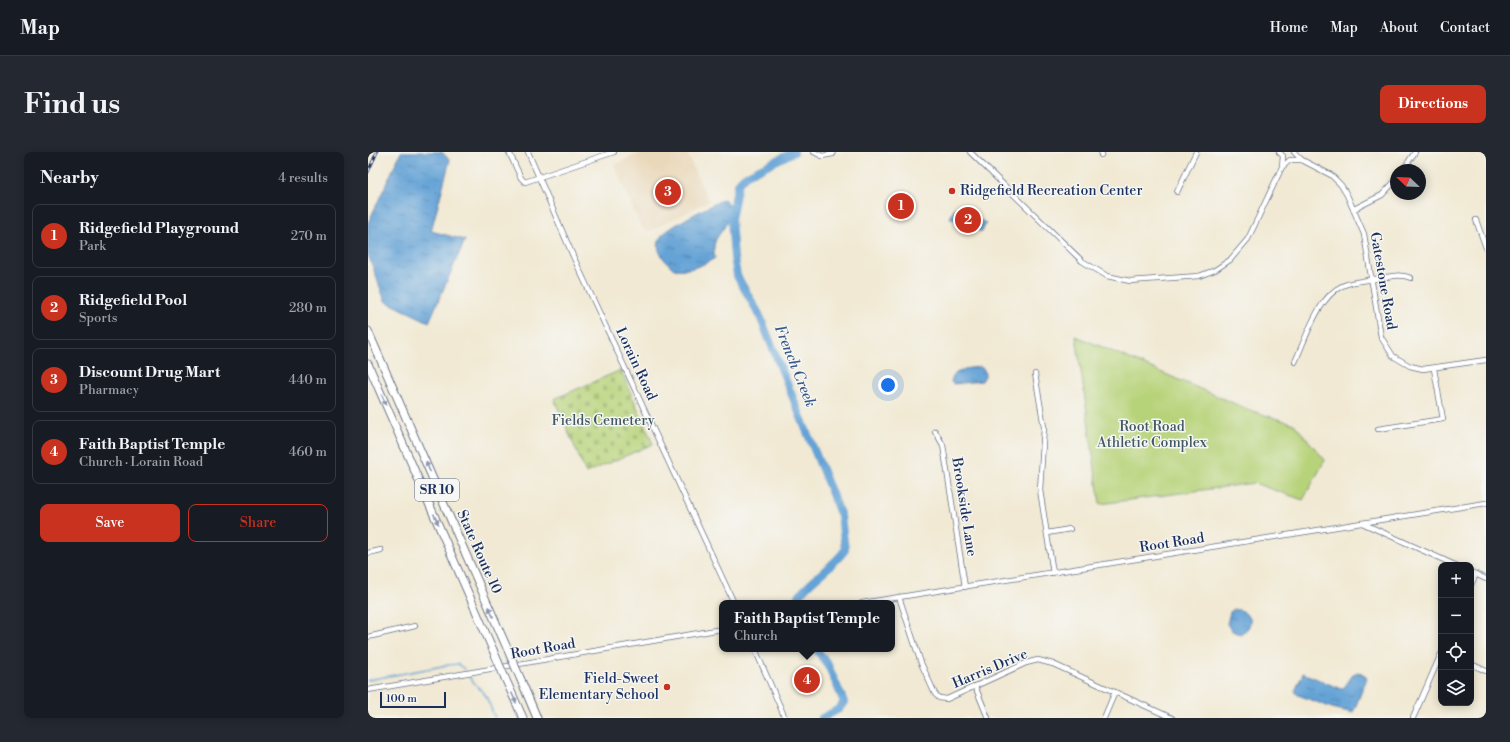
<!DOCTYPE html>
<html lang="en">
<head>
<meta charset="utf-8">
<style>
	:root { --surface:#171b24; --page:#242831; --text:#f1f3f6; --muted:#9ea1a6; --line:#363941; --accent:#c8321e }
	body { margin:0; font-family:"Libre Bodoni",serif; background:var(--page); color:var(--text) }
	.controls { position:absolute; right:12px; bottom:12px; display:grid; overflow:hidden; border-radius:8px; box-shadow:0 2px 10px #0003 }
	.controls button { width:36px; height:36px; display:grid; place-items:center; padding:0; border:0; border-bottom:1px solid var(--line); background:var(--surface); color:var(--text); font:20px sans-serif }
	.compass { position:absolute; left:1022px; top:12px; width:36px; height:36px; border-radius:50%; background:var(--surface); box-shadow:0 2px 10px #0003; rotate:293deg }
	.scale { position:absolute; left:12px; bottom:10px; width:66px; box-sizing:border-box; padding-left:4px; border:2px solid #1b2f5e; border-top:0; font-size:11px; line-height:14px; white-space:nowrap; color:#1b2f5e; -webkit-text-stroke:3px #f6f6f2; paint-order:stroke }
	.you { position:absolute; left:520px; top:233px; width:14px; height:14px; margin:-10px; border:3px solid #fff; border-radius:50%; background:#1a73e8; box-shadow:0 0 0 6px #1a73e833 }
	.badge { display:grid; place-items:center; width:26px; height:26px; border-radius:50%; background:var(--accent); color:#fff; font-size:13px; font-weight:700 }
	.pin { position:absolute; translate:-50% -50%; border:2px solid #fff; box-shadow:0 1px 4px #0006 }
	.popup { position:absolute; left:351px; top:448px; width:176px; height:52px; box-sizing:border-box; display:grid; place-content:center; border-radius:8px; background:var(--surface); filter:drop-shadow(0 1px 3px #0005); font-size:13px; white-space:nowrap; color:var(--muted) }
	.popup b { font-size:15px; color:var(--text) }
	.popup::after { content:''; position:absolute; left:50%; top:100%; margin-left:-8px; border:8px solid transparent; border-top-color:var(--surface) }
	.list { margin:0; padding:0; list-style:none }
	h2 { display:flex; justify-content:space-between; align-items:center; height:52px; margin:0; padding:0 16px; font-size:17px }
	h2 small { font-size:13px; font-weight:400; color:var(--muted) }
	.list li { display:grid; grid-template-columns:26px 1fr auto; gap:12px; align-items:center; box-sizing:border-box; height:64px; margin:0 8px 8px; padding:0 8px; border:1px solid var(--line); border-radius:8px }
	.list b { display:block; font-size:15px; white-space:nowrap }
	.list p { margin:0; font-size:13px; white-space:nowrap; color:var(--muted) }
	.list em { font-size:13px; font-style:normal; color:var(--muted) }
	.actions { display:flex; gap:8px; padding:12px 16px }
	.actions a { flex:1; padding:9px 0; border:1px solid var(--accent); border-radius:8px; text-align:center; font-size:14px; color:var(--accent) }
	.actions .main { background:var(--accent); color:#fff }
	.icon { flex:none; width:22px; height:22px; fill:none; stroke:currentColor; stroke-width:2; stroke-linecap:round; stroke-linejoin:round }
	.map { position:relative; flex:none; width:1118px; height:566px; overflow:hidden; border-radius:8px }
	header { display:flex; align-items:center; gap:24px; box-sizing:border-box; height:56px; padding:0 20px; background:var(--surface); border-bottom:1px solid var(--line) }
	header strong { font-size:19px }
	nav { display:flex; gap:22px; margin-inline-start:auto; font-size:14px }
	.intro { display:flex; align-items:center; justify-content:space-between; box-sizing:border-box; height:96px; padding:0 24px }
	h1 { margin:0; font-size:28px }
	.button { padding:10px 18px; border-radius:8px; background:var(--accent); color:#fff; font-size:14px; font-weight:700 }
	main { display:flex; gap:24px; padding:0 24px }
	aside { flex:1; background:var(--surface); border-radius:8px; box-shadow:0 2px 10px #0003 }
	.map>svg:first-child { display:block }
</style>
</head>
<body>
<header>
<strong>Map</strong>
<nav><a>Home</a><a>Map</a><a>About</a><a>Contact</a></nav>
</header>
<div class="intro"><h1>Find us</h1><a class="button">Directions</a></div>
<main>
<aside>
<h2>Nearby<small>4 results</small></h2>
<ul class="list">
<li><span class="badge">1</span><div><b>Ridgefield Playground</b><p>Park</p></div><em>270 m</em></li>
<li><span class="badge">2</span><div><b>Ridgefield Pool</b><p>Sports</p></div><em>280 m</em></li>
<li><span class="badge">3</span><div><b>Discount Drug Mart</b><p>Pharmacy</p></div><em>440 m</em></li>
<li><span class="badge">4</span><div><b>Faith Baptist Temple</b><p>Church · Lorain Road</p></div><em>460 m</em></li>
</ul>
<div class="actions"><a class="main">Save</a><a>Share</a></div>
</aside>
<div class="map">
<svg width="1118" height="566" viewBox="0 0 1118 566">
	<defs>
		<pattern id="cemetery-stones" width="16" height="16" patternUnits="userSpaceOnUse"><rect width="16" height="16" fill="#b7d379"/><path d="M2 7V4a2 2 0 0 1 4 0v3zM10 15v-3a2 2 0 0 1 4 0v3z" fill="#9db56b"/></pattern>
		<pattern id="water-ripples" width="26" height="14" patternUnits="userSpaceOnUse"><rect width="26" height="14" fill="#65a3d6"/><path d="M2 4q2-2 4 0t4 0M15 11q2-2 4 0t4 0" fill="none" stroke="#5285b1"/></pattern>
	</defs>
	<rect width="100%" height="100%" fill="#f6f6f2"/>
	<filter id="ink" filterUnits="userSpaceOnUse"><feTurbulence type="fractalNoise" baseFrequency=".025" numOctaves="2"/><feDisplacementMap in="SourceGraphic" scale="8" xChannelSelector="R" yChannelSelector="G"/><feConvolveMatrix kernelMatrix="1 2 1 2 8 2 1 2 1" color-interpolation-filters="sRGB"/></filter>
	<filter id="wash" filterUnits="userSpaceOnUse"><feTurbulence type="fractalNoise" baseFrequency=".012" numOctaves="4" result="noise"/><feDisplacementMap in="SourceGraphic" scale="16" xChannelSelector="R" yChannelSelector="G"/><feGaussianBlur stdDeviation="0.9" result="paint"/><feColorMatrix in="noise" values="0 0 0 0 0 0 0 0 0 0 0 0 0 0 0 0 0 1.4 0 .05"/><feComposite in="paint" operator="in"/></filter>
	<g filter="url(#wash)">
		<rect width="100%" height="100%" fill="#f1e9d3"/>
		<polygon fill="#ead8ba" points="274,0 318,0 341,49 281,79 277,78 273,75 246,13"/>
		<polygon fill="url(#cemetery-stones)" stroke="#69816c" points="253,218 285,292 218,321 186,247"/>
		<g fill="#b7d379" stroke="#69816c">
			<circle cx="533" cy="54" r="5"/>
			<polygon points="708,184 884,259 926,272 957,308 935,348 886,331 732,352"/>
		</g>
		<g fill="url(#water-ripples)" stroke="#40699a">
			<polygon points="33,0 74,0 82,8 63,79 97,88 61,170 17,149 0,102 0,71"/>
			<path d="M356 47 363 55C362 59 362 65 359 70 351 86 343 86 347 106 334 114 322 119 306 117 297 109 286 99 292 86 297 76 344 53 356 47Z"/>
			<polygon points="587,56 618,71 614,80 582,66"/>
			<path d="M613 215 617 219V224L614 229 586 232 583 230C585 216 602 216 613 215Z"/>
			<path d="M866 457 875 459 882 466C883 474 879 479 872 482L864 479 859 472 862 460Z"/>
			<path d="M989 520 994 521 999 526 985 561 964 556 930 543 927 539 935 521 973 537C980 534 981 524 989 520Z"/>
		</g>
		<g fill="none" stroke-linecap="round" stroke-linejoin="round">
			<g stroke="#65a3d6" stroke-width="1.5">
				<polyline points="101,525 118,544 127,566"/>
				<polyline points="0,528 80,513 90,512 96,517"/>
			</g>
			<g stroke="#65a3d6" stroke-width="8">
				<path d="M426 0 377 24 370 32 363 67 366 105 369 124 391 162 473 364 477 398C463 418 437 429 427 451"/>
				<polyline points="448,497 460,513 476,550 471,557 454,566"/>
			</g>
		</g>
	</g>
	<g filter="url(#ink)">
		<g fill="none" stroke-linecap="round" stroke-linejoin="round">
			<g stroke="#667087" stroke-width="6">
				<g id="minor">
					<polyline points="141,0 153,26 157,30 246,0"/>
					<polyline points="160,0 205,104 366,451"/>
					<polyline points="446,0 454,4 465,2"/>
					<polyline points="602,0 714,109 739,124 762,129 831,124 847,118 862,108 880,87 914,15"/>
					<polyline points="911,0 915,4 914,15 922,8 934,8 926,0"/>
					<polyline points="733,3 734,0"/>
					<polyline points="934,8 963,23 973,33 979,43 996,82 1013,185 1025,204 1042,214 1055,217 1118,208"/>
					<polyline points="1035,18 1047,0"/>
					<polyline points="809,40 828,0"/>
					<polyline points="986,57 1014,43 1028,28"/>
					<polyline points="1108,68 1118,96"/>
					<path d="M927 210C938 186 950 145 974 134 985 129 996 129 1007 127 1019 125 1031 121 1043 126"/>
					<polyline points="667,222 676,275 672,338 685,421"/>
					<polyline points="1010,277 1075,267 1066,217"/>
					<polyline points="567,279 575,293 597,435"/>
					<polyline points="994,371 1087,413"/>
					<polyline points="679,381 702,377"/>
					<polyline points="0,401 13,398"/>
					<polyline points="1103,420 1118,427"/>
					<polyline points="1103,433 1108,422"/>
					<polyline points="531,445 553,511 567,542 571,546 579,547 658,511 670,508 685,512 804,566"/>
					<polyline points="494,451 1118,351"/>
					<polyline points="0,485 47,474"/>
					<polyline points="387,497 417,566"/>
					<polyline points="1103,512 1118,519"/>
					<polyline points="607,534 620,566"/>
					<polyline points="0,538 354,477"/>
					<polyline points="736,566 747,540"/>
					<polyline points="1045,566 1073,502"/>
				</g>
			</g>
			<g stroke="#667087" stroke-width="9">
				<g id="highway">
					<polyline points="0,179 139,496"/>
					<polyline points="0,212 125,498"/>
					<polyline points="137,526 155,566"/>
					<polyline points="153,528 169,566"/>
				</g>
			</g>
			<use href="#minor" stroke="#fff" stroke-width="4.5"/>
			<use href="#highway" stroke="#fff" stroke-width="7"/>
			<g stroke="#1b2f5e" stroke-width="3">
				<polyline id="rail" points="0,20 9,0"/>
			</g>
			<use href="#rail" stroke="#f6f6f2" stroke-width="1.5" stroke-dasharray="4.5" stroke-linecap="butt"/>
			<g stroke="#667087" stroke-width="9" stroke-linecap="butt">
				<g id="highway-bridge">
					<polyline points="139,496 153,528"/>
					<polyline points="125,498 137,526"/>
				</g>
			</g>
			<use href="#highway-bridge" stroke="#fff" stroke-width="7"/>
		</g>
		<defs><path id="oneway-solid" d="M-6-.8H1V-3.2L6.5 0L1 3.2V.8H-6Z"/></defs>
		<g fill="#8d97ae">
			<use href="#oneway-solid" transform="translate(16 248) rotate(66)"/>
			<use href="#oneway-solid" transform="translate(60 315) rotate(-114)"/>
			<use href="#oneway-solid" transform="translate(68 367) rotate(66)"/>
			<use href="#oneway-solid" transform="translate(123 460) rotate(-114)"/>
			<use href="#oneway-solid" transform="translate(146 546) rotate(66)"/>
		</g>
	</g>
	<g fill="#c8321e" stroke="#f6f6f2" stroke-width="1.5">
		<circle cx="584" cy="39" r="4"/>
		<circle cx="299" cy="535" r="4"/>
	</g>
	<g text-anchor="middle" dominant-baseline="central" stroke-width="3" stroke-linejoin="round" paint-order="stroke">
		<rect fill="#f6f6f2" stroke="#5d6b8a" stroke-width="1" x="47" y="327" width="44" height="22" rx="3"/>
		<g font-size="13" font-weight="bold" fill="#1b2f5e">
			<text x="69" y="338">SR 10</text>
		</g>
		<g font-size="14" fill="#1b2f5e" stroke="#f6f6f2" text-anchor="start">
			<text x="592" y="39">Ridgefield Recreation Center</text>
			<text x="291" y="527" text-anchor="end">Field-Sweet<tspan x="291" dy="16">Elementary School</tspan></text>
		</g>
		<g font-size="14" fill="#1b2f5e" stroke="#f6f6f2">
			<text transform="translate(1015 129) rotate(80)">Gatestone Road</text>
			<text transform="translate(268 212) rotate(65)">Lorain Road</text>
			<text transform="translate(596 355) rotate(81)">Brookside Lane</text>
			<text transform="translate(804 391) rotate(-9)">Root Road</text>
			<text transform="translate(111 400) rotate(66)">State Route 10</text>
			<text transform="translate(175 497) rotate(-10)">Root Road</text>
			<text transform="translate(622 517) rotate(-23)">Harris Drive</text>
		</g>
		<g font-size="14" fill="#425865" stroke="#f6f6f2">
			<text x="235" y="269">Fields Cemetery</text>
			<text x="784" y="275">Root Road<tspan x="784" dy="16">Athletic Complex</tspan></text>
		</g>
		<g font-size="15" font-style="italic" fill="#355888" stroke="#f6f6f2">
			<text transform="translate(427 214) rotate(68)">French Creek</text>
		</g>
	</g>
</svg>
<div class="controls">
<button>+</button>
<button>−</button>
<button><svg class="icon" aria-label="locate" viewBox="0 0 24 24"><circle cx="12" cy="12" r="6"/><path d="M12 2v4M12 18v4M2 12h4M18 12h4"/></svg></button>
<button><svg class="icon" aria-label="layers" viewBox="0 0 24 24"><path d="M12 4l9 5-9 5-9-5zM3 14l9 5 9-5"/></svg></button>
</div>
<svg class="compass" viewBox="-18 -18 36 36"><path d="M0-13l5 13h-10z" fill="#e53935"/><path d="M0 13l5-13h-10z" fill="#9ea1a6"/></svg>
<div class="scale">100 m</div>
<div class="you"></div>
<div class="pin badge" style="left:533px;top:54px">1</div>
<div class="pin badge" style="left:600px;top:68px">2</div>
<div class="pin badge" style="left:300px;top:40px">3</div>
<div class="pin badge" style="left:439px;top:528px">4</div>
<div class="popup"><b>Faith Baptist Temple</b>Church</div>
</div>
</main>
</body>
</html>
